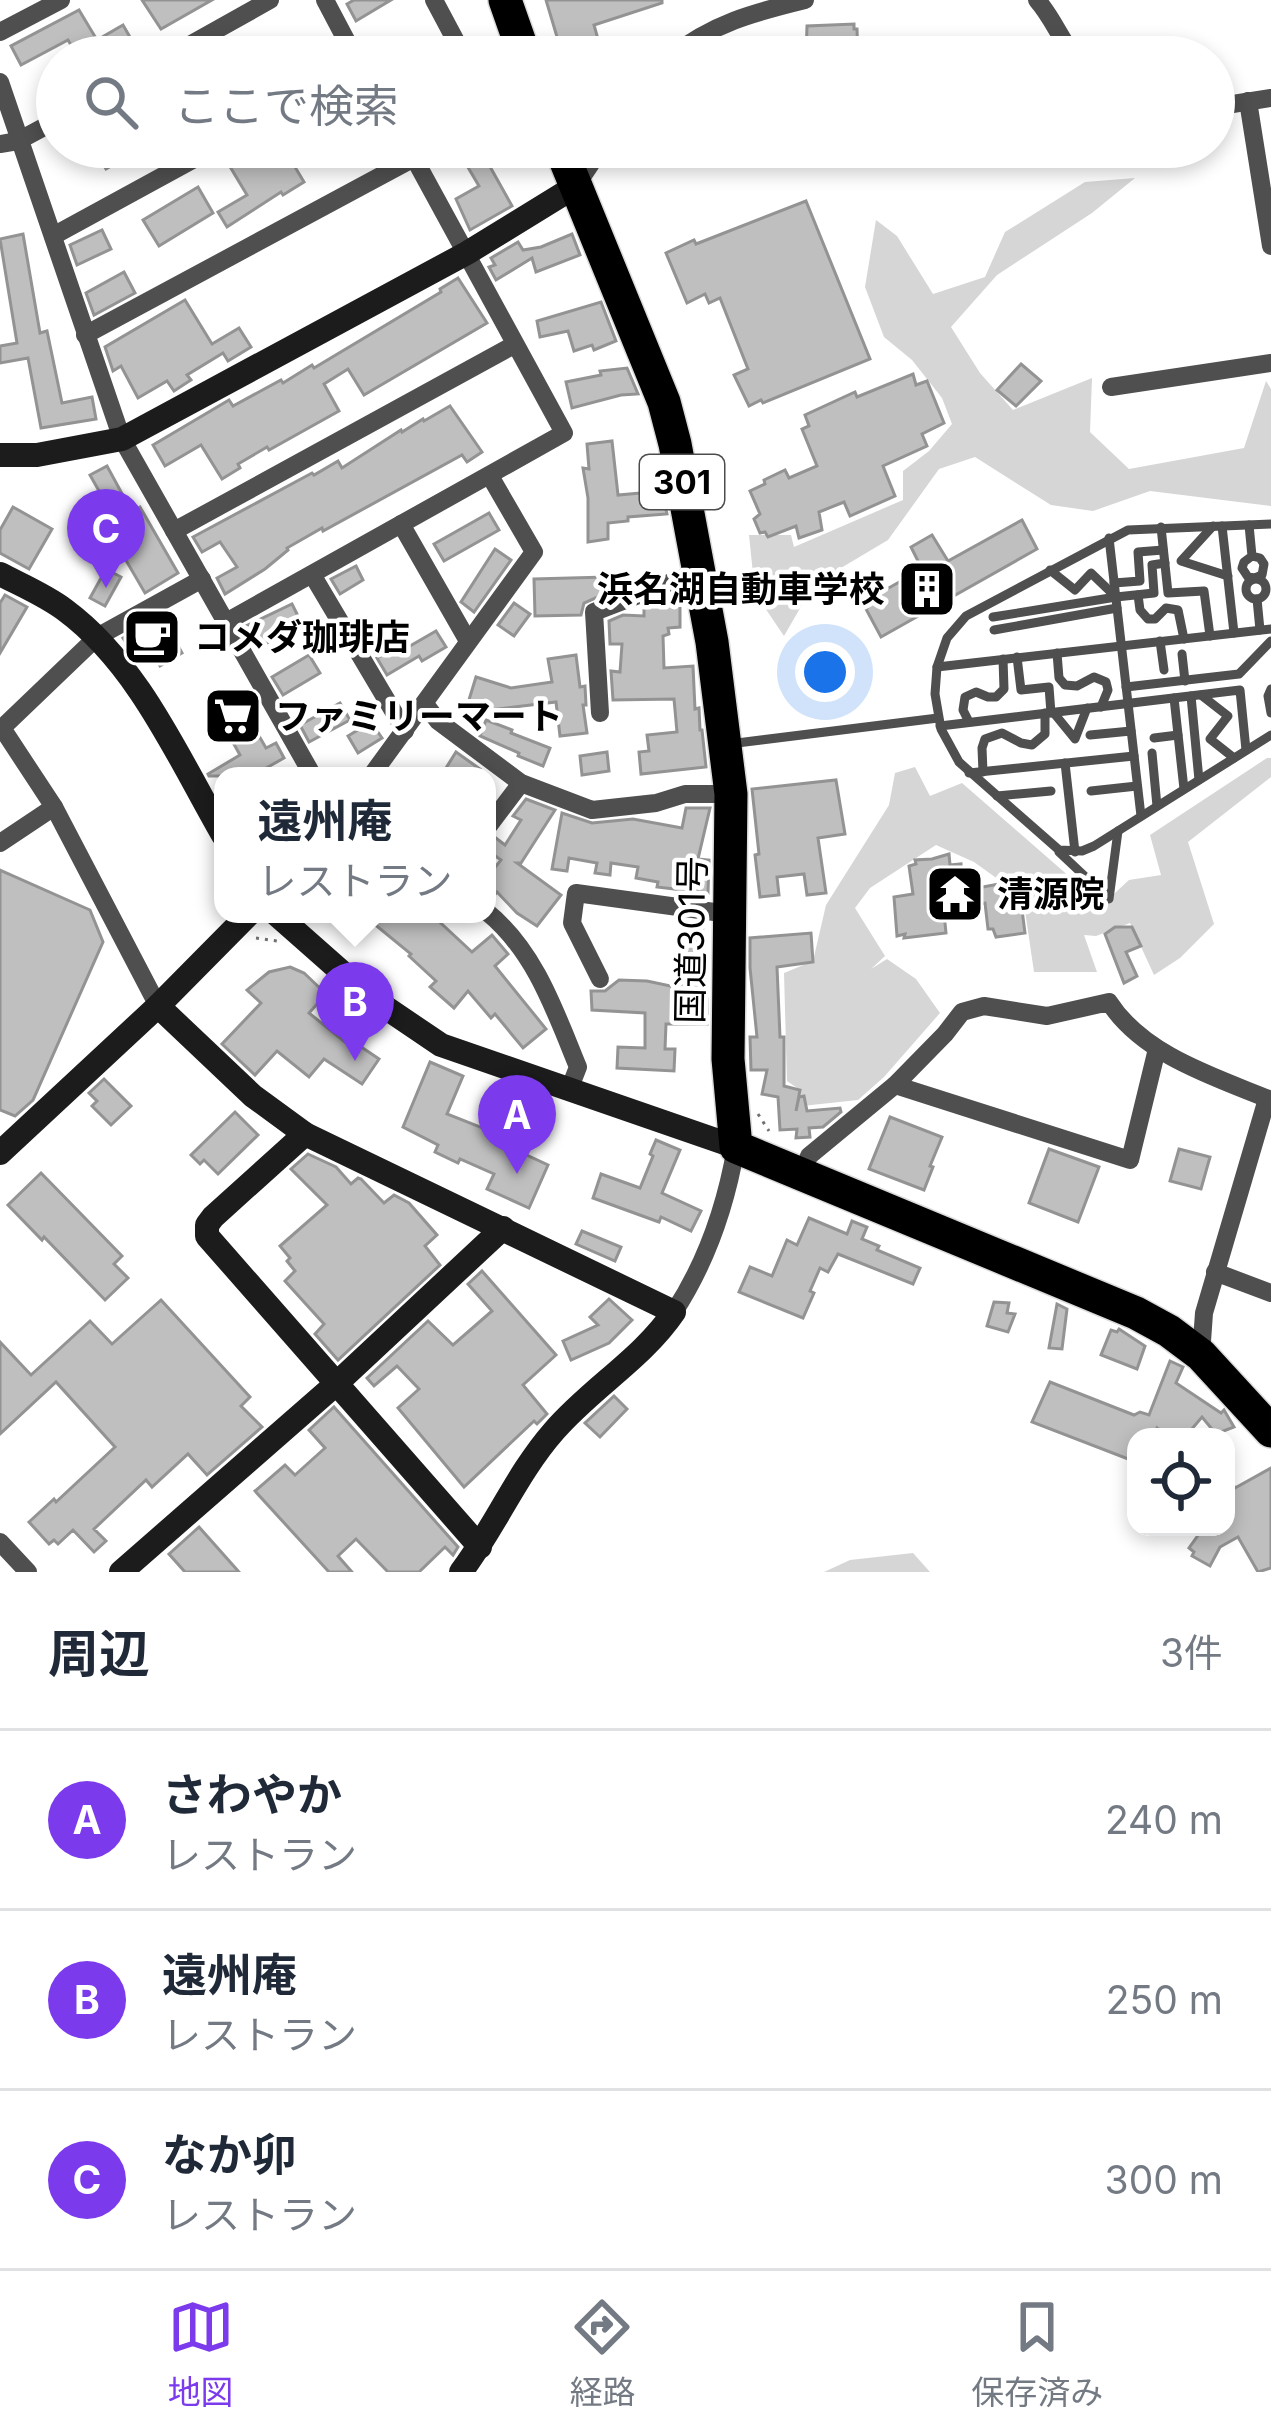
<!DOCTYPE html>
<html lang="ja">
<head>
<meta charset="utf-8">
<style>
	:root { --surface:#fff; --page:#f2f2f3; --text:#1f2937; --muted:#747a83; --line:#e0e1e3; --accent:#7c3aed }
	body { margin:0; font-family:Inter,"Noto Sans JP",sans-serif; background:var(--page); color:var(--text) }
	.controls { position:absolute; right:36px; bottom:36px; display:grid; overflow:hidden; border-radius:24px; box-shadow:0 6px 18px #0003 }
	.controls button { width:108px; height:108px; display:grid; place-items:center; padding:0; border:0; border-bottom:3px solid var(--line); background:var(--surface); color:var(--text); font:60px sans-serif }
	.you { position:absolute; left:825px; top:672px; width:42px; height:42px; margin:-30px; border:9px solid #fff; border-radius:50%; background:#1a73e8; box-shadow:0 0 0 18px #1a73e833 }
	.badge { display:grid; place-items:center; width:78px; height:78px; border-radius:50%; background:var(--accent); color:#fff; font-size:39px; font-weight:700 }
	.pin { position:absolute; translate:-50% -99px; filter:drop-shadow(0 3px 6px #0008) }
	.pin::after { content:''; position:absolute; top:63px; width:42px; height:36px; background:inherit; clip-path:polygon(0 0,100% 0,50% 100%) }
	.popup { position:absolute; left:214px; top:767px; width:282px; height:156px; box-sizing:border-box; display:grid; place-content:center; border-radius:24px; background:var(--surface); filter:drop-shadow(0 3px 9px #0005); font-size:39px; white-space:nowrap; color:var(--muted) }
	.popup b { font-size:45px; color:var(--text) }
	.popup::after { content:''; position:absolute; left:50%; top:100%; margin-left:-24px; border:24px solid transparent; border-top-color:var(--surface) }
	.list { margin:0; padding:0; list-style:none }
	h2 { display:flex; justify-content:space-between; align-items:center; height:156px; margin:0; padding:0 48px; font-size:51px }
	h2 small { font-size:39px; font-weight:400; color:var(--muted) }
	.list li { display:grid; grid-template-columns:78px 1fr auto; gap:36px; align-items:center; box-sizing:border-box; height:180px; padding:0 48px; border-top:3px solid var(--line) }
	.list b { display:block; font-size:45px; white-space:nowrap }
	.list p { margin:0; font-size:39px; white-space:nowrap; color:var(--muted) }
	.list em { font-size:39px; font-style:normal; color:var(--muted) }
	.icon { flex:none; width:66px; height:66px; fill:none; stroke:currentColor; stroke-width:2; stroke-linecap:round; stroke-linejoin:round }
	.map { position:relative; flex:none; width:1271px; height:1572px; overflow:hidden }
	.search { position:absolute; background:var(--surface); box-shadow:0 6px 18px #0003; left:36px; right:36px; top:36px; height:132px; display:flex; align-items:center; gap:30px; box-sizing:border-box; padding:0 42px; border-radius:66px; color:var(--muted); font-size:45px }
	.sheet { height:696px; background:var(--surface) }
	nav { display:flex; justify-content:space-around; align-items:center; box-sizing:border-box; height:168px; border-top:3px solid var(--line); background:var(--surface); font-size:33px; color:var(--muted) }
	nav a { display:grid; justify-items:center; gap:6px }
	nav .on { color:var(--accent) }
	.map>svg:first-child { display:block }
</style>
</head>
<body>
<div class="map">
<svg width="1271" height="1572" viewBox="0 0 1271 1572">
	<rect width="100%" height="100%" fill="#fff"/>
	<g fill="#d6d6d6">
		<polygon points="1135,178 1092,213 997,275 951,327 980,373 1013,410 1092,378 1090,432 1129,469 1244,448 1266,381 1271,389 1271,506 1150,491 1093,511 1051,505 975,457 939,469 888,540 814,584 784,636 755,593 749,535 791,535 794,547 903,500 903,471 929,451 952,424 942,398 912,360 884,337 865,287 876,220 897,236 933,294 985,277 1005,232 1085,182"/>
		<polygon points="1267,758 1271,758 1271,777 1188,842 1214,924 1180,958 1154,975 1130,923 1096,936 1084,935 1097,972 1034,972 1023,897 974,862 936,845 870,888 855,908 885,956 871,969 887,959 916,979 940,1013 884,1077 858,1100 802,1106 800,1090 787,1081 784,973 813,961 826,905 889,805 895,773 915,767 930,796 962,783 1102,905 1129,880 1161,875 1150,835"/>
		<polygon points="913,1553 930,1572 824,1572 850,1560"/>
	</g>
	<g fill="#bfbfbf" stroke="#939393" stroke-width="3">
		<polygon points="142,0 212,0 161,29"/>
		<polygon points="354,0 391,0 356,21 347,4"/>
		<polygon points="546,0 662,0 662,3 594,25 603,57 563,57"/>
		<polygon points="79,10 97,40 123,25 134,44 113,57 78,57 68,40 21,65 11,46"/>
		<polygon points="854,24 854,29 857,29 858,57 806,57 807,26"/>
		<polygon points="109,147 143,147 106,169 97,154"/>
		<polygon points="261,147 283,147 304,182 283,195 281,192 227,227 218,212 247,195 229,165"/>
		<polygon points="456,147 479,147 512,206 470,230 456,199 479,186"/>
		<polygon points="198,187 213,213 159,246 143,220"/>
		<polygon points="806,201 870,359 763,403 761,400 749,406 734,375 748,369 720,298 709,303 705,294 687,303 666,253 694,240 696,244"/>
		<polygon points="102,230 111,249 77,265 70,245"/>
		<polygon points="23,234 40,333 47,331 62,403 92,397 96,419 41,428 28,358 0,363 0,346 17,343 0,239"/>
		<polygon points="572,234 580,255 536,272 532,258 496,280 489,267 495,265 491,258 518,242 523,250 541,247"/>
		<polygon points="124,272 135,293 94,315 86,293"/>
		<polygon points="458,278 487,323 364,395 348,369 324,384 339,411 269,450 267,447 238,464 240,468 222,479 201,445 165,466 153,445 229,400 233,406 281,380 283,383 312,365 314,368 441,292 440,289"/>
		<polygon points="185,300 212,344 239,328 251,347 228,361 223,353 187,375 191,380 174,391 167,381 138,398 121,366 113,371 105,347"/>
		<polygon points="601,302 616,341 594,350 592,345 574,351 568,331 540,337 537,321"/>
		<polygon points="1021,364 1041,381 1016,406 997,390"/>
		<polygon points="627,368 638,394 621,395 572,408 566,382 601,375 600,371"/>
		<polygon points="913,374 916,385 927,381 944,423 922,434 927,446 883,466 895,496 850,516 844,502 819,512 822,530 799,538 796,526 768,537 765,532 760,533 754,519 760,514 750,491 765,484 764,480 785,470 789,478 817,466 802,429 809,426 805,415 855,392 857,397"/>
		<polygon points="450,406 482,452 467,462 462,455 323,531 322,528 287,548 288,550 265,569 225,594 217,578 237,567 220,542 202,552 193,537 312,473 314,475 338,461 342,468 401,430 402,432 423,419 424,421"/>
		<polygon points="612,441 618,495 662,491 667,514 628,517 628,521 608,523 608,539 588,542 588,498 583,468 589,469 587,444"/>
		<polygon points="107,466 132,512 140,507 178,573 145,593 106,526 116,521 90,475"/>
		<polygon points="13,507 52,529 29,569 0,553 0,530"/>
		<polygon points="489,513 499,530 444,561 434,544"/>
		<polygon points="1022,520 1037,549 881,637 866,609 869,606 866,601 922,569 911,547 932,535 948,561"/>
		<polygon points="495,549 511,560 474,612 461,602"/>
		<polygon points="356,566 363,580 340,594 331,579"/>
		<polygon points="106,569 121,577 105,606 90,598"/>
		<polygon points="606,577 607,593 584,603 581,615 535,616 534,579"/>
		<polygon points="5,595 27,607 0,653 0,603"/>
		<polygon points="675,595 680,595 680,627 668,628 669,634 663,636 664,668 693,666 695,709 699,708 700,730 702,730 706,767 641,774 639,752 649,751 647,735 677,732 674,699 613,700 611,671 620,672 622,644 610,644 609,621 623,615 644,616 644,607"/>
		<polygon points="514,603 530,614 514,636 498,625"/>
		<polygon points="292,604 303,626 256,648 244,627"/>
		<polygon points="162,617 182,653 160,666 149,647 134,656 123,638"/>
		<polygon points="436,631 446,647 422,661 419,656 387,675 377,658 400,645 403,650"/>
		<polygon points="309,655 320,673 283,695 272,677"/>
		<polygon points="576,655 580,687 585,686 586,705 583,705 587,733 560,736 556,702 490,710 468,703 476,677 511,688 552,682 548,659"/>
		<polygon points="233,691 266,748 276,743 284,758 252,776 209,776 208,774 240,755 211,703"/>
		<polygon points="340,703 350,720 309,742 300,725"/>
		<polygon points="486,720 512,730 511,733 550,748 543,766 518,756 519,753 480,736"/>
		<polygon points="371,722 382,738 358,753 348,736"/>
		<polygon points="456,752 480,769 475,776 441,776"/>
		<polygon points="607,752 609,771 582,775 580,756"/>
		<polygon points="836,780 845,834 818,838 826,893 807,895 804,874 777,877 779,895 760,897 755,855 759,854 752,789"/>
		<polygon points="526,799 555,810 521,863 517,863 561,895 537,926 517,913 497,892 491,899 487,899 487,877 501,860 487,850 487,844 496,838 505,845 521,820 513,816"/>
		<polygon points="686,808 710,808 698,859 709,860 708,893 657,887 658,882 636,878 638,867 611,863 610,875 595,873 597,863 569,858 567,871 552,869 562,813 592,823 633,819 682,828"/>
		<polygon points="949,854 950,865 961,864 961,873 969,872 972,889 999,884 1004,908 1021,902 1025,933 996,937 993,929 988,929 985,903 944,913 946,933 904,938 905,934 897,936 894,897 913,894 909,866 916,864 915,860 932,859"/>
		<polygon points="0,870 90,910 103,942 33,1100 15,1116 0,1110"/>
		<polygon points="362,914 431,914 472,952 492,935 508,954 495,966 546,1029 523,1048 495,1014 491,1018 468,991 454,1008 430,987 436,981 409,956 411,954"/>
		<polygon points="684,922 703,924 701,955 707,955 697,992 707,994 707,1024 666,1024 665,1049 675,1049 674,1071 617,1068 618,1047 645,1048 645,1013 592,1010 591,991 605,991 619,980 647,981 675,987"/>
		<polygon points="1115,927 1132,927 1141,946 1126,952 1137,976 1124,983 1105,934"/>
		<polygon points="811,933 813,962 777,967 780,1037 784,1037 784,1086 800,1090 796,1111 799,1097 804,1096 807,1111 840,1108 841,1112 823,1127 809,1128 810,1137 796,1138 797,1129 780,1130 778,1097 762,1094 767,1070 751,1070 750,1037 757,1037 750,968 750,938"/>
		<polygon points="290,967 304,973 326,994 309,1013 345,1042 348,1038 379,1059 362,1084 324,1059 309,1077 277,1051 255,1075 222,1044 261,1003 247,990 269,972"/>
		<polygon points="430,1062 463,1076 447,1114 508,1138 505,1145 548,1165 529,1208 487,1189 494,1174 460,1159 458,1163 435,1152 438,1145 403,1127"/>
		<polygon points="104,1079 131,1106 111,1125 92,1106 97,1101 89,1093"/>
		<polygon points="235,1112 258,1135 218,1174 204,1160 200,1164 191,1155"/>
		<polygon points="890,1117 942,1137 930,1166 933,1167 924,1190 869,1169"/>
		<polygon points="656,1140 680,1150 662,1193 701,1211 691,1231 661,1217 659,1222 593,1198 601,1174 640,1188 653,1156 650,1154"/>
		<polygon points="1049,1149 1099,1167 1078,1222 1029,1203"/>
		<polygon points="1179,1149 1210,1157 1201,1189 1170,1181"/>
		<polygon points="308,1154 336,1167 351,1184 358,1178 361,1179 384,1203 394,1195 409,1203 437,1235 425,1246 440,1265 338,1360 315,1334 324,1324 285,1281 295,1271 287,1261 290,1258 280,1246 327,1205 291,1169"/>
		<polygon points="41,1173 122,1256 114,1264 128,1278 105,1300 44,1237 42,1240 8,1205"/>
		<polygon points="809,1218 847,1234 852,1221 867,1227 862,1239 879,1246 877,1250 920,1268 913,1284 838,1254 828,1272 820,1268 810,1291 814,1293 803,1318 739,1292 750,1267 772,1276 787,1240 797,1245"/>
		<polygon points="582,1231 621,1247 615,1261 576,1244"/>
		<polygon points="482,1271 556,1355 523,1385 547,1414 537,1424 534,1421 464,1487 398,1408 419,1389 397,1366 374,1386 367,1378 428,1321 453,1345 492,1311 468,1284"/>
		<polygon points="609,1299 632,1320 609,1343 571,1360 563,1341 598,1325 590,1317"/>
		<polygon points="161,1300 250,1397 241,1406 262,1427 207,1475 188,1454 152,1487 146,1480 94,1529 106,1541 94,1552 73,1530 58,1544 54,1540 49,1544 29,1522 54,1499 56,1502 115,1447 56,1382 0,1434 0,1342 31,1375 90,1321 112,1344"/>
		<polygon points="994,1302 1009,1303 1007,1313 1015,1314 1008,1332 987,1326"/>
		<polygon points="1057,1304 1067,1309 1062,1349 1049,1348"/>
		<polygon points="1119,1329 1145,1346 1137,1369 1101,1355 1111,1330 1117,1332"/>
		<polygon points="1170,1361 1183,1367 1176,1383 1221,1413 1224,1410 1234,1427 1216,1434 1202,1417 1185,1437 1168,1437 1157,1428 1153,1437 1136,1437 1136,1462 1032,1422 1050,1382 1134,1415 1140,1412 1149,1415"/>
		<polygon points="614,1396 627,1409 600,1437 585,1423"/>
		<polygon points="334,1407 458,1547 453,1555 445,1547 419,1572 388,1572 356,1539 338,1556 352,1572 329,1572 255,1491 285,1465 295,1475 325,1448 309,1430"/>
		<polygon points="1271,1468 1271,1568 1258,1572 1238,1537 1220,1547 1210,1566 1192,1556 1194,1552 1189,1548 1204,1527 1226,1527 1226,1472 1235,1488"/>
		<polygon points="199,1527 239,1572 185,1572 169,1554"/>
	</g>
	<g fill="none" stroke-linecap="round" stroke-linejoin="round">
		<g stroke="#dbdbdb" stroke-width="36">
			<g id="highway">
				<polyline points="505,0 525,57"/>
				<polyline points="560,147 664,402 675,444 712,642 731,794 728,1059 736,1147 1136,1313 1169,1331 1201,1355 1271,1431"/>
			</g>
		</g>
		<g stroke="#717171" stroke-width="3" stroke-dasharray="3 6" stroke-linecap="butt">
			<polyline points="256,938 277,941"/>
			<polyline points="758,1114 769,1131"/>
		</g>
		<g stroke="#4f4f4f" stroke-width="9">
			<polyline points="1271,524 1128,530 966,616 947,638 937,667 935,694 941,729 959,762 1059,850 1082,851 1094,846 1271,735"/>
			<polyline points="1249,525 1252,556 1260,558 1264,564 1262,575 1255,578 1248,577 1242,568 1244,562 1252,556"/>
			<polyline points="1213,526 1181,561 1228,576"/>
			<polyline points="1222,526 1234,633"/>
			<polyline points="1161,527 1168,593 1204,591 1210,636"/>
			<polyline points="1109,538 1141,816"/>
			<polyline points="1050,570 1075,590 1091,573 1116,597"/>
			<circle cx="1256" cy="589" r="10"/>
			<polyline points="1114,583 1140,581 1138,552 1163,550"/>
			<polyline points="1138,595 1140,610 1148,619 1155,619 1166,608 1178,610 1184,639"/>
			<polyline points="1257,599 1260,630"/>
			<polyline points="993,617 1116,597 1154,593 1152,565 1165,563"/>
			<polyline points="994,630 1117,608"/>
			<polyline points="1160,641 1164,670"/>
			<polyline points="1057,653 1059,678 1065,685 1077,686 1094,677 1106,682 1108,690 1101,707"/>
			<polyline points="1182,654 1185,681"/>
			<polyline points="1017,657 1021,690 1049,687 1051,713"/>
			<polyline points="937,667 1271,629"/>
			<polyline points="1126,687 1239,674 1271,641"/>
			<polyline points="1271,689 1268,696 1271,713"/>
			<polyline points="1201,695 1228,716 1210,739 1234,758"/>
			<polyline points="1191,696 1199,780"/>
			<polyline points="1174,698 1184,789"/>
			<polyline points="1053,712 1075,739 1087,708"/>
			<polyline points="969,722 963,710 965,697 976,692 988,697 996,697 1004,689 1003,659"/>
			<polyline points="940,726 1240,690 1246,750"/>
			<polyline points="1090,735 1131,731"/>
			<polyline points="1154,738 1178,735"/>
			<polyline points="729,744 938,718"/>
			<polyline points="1152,753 1157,806"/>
			<polyline points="1065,763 1075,852"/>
			<polyline points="983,772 982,748 985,739 1002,733 1021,743 1032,745 1045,734 1045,713"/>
			<polyline points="969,773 1134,756"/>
			<polyline points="1091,791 1137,786"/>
			<polyline points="997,796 1051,791"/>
			<polyline points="1059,852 1109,899 1118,831"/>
		</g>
		<g stroke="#4f4f4f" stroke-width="18">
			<polyline points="325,0 355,57"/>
			<polyline points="434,0 459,47 441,57"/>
			<path d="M1037 0C1053 18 1060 39 1075 57"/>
			<polyline points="0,32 61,0"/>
			<polyline points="168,57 270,0"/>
			<path d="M670 57C714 23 752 13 805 0"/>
			<polyline points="0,82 122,439 313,776"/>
			<polyline points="1248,101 1271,246"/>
			<polyline points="1214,107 1271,98"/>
			<polyline points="0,144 18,141 57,120"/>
			<polyline points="576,186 602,147"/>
			<polyline points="53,236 216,147"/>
			<polyline points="85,335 414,158"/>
			<polyline points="1111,387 1271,363"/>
			<polyline points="401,524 468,641"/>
			<polyline points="174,531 514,345"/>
			<polyline points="313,576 405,731"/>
			<polyline points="226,622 564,433 408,147"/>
			<polyline points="425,704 438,721 521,783 592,810 656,803 685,794 731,794"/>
			<polyline points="600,713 594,612 698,572"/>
			<polyline points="371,776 534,552 490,476"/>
			<polyline points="487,828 521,783"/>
			<polyline points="0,843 54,807"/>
			<path d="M487 912C535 951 555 1011 578 1067L569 1090"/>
			<polyline points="600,979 572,923 576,893 729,914"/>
			<polyline points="158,1006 54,807 2,728 97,637 202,579"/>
			<polyline points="895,1085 1130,1160 1157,1049"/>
			<path d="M802 1175 809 1156 895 1085 945 1034 962 1012 984 1006 1047 1016 1109 1002C1143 1055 1215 1077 1271 1100"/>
			<polyline points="1215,1272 1271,1293"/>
			<path d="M674 1312C706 1263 726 1205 736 1147"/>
			<polyline points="1201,1355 1204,1313 1267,1099"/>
			<polyline points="0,1542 28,1572"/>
		</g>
		<g stroke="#1c1c1c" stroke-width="24">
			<polyline points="0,455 37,455 122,439 467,253 576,186"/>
			<path d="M0 574C21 585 45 595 65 610 138 664 178 757 223 835"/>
			<polyline points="276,914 370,997 441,1045 736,1147"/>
			<path d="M158 1006 253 1096 305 1134 674 1312C642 1359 591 1388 554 1431 517 1473 495 1527 461 1572"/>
			<polyline points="305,1134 213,1217 207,1225 207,1236 480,1547"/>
			<polyline points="0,1153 158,1006 249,914"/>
			<polyline points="121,1572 336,1384 503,1228"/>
		</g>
		<use href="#highway" stroke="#000" stroke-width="33"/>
	</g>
	<defs>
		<g id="building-square" transform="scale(3)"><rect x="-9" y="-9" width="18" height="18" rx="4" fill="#000" stroke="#fff"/><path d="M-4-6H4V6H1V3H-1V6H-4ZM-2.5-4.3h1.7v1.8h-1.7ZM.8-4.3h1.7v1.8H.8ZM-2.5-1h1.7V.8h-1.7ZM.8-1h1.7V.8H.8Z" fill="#fff"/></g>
		<g id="cafe-square" transform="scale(3)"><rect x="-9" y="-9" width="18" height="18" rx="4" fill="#000" stroke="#fff"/><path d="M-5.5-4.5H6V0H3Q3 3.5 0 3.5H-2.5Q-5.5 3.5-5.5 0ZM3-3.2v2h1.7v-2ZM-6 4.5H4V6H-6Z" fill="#fff"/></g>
		<g id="supermarket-square" transform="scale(3)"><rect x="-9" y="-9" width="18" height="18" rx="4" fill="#000" stroke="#fff"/><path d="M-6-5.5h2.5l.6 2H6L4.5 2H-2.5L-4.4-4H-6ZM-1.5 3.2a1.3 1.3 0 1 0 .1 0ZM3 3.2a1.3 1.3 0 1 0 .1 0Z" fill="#fff"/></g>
		<g id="temple-square" transform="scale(3)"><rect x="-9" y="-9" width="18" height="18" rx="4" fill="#000" stroke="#fff"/><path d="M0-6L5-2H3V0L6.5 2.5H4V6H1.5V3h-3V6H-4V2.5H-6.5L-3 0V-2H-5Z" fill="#fff"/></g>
	</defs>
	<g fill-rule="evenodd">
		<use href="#building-square" x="927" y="589"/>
		<use href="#cafe-square" x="152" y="637"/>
		<use href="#supermarket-square" x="233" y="716"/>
		<use href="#temple-square" x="955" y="894"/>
	</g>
	<g text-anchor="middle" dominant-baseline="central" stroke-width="9" stroke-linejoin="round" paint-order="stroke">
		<rect fill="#fff" stroke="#4c4c4c" stroke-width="3" x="640" y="455" width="84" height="54" rx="9"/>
		<g font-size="33" font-weight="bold" fill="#000">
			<text x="682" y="482">301</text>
		</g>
		<g font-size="36" font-weight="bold" fill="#000" stroke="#fff" text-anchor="start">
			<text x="885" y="589" text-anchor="end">浜名湖自動車学校</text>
			<text x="194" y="637">コメダ珈琲店</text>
			<text x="275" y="716">ファミリーマート</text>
			<text x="997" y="894">清源院</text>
		</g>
		<g font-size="36" fill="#000" stroke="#fff">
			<text transform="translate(691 940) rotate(-89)">国道301号</text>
		</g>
	</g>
</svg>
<div class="controls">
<button><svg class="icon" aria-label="locate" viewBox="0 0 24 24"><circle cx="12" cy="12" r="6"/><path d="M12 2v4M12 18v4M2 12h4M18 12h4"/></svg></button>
</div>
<div class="you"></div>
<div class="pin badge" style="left:517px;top:1174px">A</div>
<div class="pin badge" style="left:355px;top:1061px">B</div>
<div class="popup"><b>遠州庵</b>レストラン</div>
<div class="pin badge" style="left:106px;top:588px">C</div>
<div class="search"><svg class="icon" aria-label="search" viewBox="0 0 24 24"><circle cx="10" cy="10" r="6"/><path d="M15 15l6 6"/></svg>ここで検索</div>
</div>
<section class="sheet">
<h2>周辺<small>3件</small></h2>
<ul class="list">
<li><span class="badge">A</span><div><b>さわやか</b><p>レストラン</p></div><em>240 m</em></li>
<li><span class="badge">B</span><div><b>遠州庵</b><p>レストラン</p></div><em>250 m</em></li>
<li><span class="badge">C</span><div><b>なか卯</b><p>レストラン</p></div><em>300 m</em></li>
</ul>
</section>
<nav>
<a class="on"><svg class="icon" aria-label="map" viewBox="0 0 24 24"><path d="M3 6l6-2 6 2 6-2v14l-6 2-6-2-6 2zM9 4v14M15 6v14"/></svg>地図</a>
<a><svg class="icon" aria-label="directions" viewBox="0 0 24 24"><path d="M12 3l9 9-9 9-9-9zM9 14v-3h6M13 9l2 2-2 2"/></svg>経路</a>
<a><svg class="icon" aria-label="saved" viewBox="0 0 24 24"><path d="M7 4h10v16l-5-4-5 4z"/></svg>保存済み</a>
</nav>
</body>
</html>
